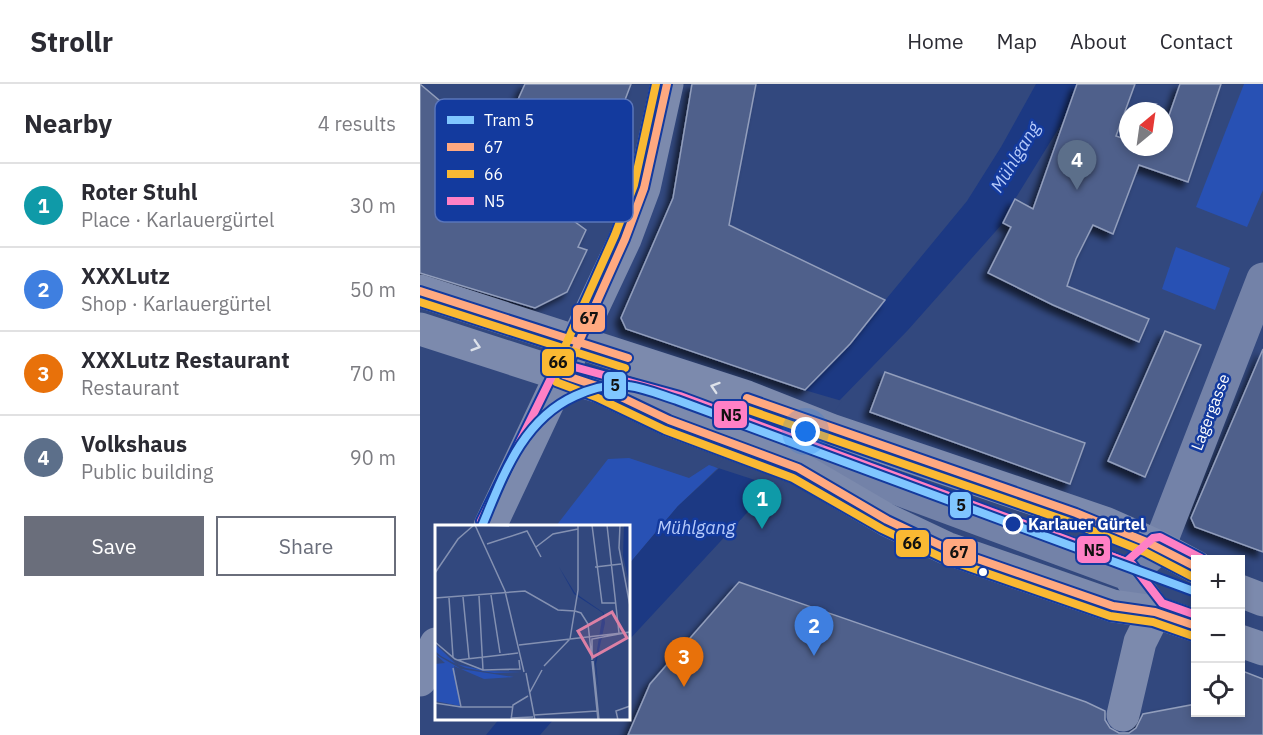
<!DOCTYPE html>
<html lang="en">
<head>
<meta charset="utf-8">
<style>
	:root { --surface:#fff; --page:#f2f2f3; --text:#2b2b33; --muted:#7c7c81; --line:#e1e1e2; --accent:#6a6e7b }
	body { margin:0; font-family:"IBM Plex Sans",sans-serif; background:var(--page); color:var(--text) }
	.controls { position:absolute; right:18px; bottom:18px; display:grid; overflow:hidden; border-radius:0px; box-shadow:0 3px 9px #0003 }
	.controls button { width:54px; height:54px; display:grid; place-items:center; padding:0; border:0; border-bottom:2px solid var(--line); background:var(--surface); color:var(--text); font:30px sans-serif }
	.compass { position:absolute; left:699px; top:18px; width:54px; height:54px; border-radius:50%; background:var(--surface); box-shadow:0 3px 9px #0003; rotate:29deg }
	.you { position:absolute; left:386px; top:348px; width:21px; height:21px; margin:-15px; border:4px solid #fff; border-radius:50%; background:#1a73e8; box-shadow:0 0 0 9px #1a73e833 }
	.badge { display:grid; place-items:center; width:39px; height:39px; border-radius:50%; background:var(--accent); color:#fff; font-size:20px; font-weight:700 }
	.pin { position:absolute; translate:-50% -50px; filter:drop-shadow(0 2px 3px #0008) }
	.pin::after { content:''; position:absolute; top:32px; width:21px; height:18px; background:inherit; clip-path:polygon(0 0,100% 0,50% 100%) }
	.list { margin:0; padding:0; list-style:none }
	h2 { display:flex; justify-content:space-between; align-items:center; height:78px; margin:0; padding:0 24px; font-size:26px }
	h2 small { font-size:20px; font-weight:400; color:var(--muted) }
	.list li { display:grid; grid-template-columns:39px 1fr auto; gap:18px; align-items:center; box-sizing:border-box; height:84px; padding:0 24px; border-top:2px solid var(--line) }
	.list b { display:block; font-size:22px; white-space:nowrap }
	.list p { margin:0; font-size:20px; white-space:nowrap; color:var(--muted) }
	.list em { font-size:20px; font-style:normal; color:var(--muted) }
	.actions { display:flex; gap:12px; padding:18px 24px }
	.actions a { flex:1; padding:14px 0; border:2px solid var(--accent); border-radius:0px; text-align:center; font-size:21px; color:var(--accent) }
	.actions .main { background:var(--accent); color:#fff }
	.icon { flex:none; width:33px; height:33px; fill:none; stroke:currentColor; stroke-width:2; stroke-linecap:round; stroke-linejoin:round }
	.map { position:relative; flex:none; width:843px; height:651px; overflow:hidden }
	header { display:flex; align-items:center; gap:36px; box-sizing:border-box; height:84px; padding:0 30px; background:var(--surface); border-bottom:2px solid var(--line) }
	header strong { font-size:28px }
	nav { display:flex; gap:33px; margin-inline-start:auto; font-size:21px }
	main { display:flex }
	aside { flex:1; background:var(--surface) }
	.map>svg:first-child { display:block }
</style>
</head>
<body>
<header>
<strong>Strollr</strong>
<nav><a>Home</a><a>Map</a><a>About</a><a>Contact</a></nav>
</header>
<main>
<aside>
<h2>Nearby<small>4 results</small></h2>
<ul class="list">
<li><span class="badge" style="background:#0f9aa8">1</span><div><b>Roter Stuhl</b><p>Place · Karlauergürtel</p></div><em>30 m</em></li>
<li><span class="badge" style="background:#3f7fe0">2</span><div><b>XXXLutz</b><p>Shop · Karlauergürtel</p></div><em>50 m</em></li>
<li><span class="badge" style="background:#e8710a">3</span><div><b>XXXLutz Restaurant</b><p>Restaurant</p></div><em>70 m</em></li>
<li><span class="badge" style="background:#5c6f8a">4</span><div><b>Volkshaus</b><p>Public building</p></div><em>90 m</em></li>
</ul>
<div class="actions"><a class="main">Save</a><a>Share</a></div>
</aside>
<div class="map">
<svg width="843" height="651" viewBox="0 0 843 651">
	<defs>
		<filter id="shadow"><feDropShadow dx="-5.5" dy="5.5" stdDeviation="3" flood-color="#0009"/></filter>
	</defs>
	<rect width="100%" height="100%" fill="#32487e"/>
	<g fill="#2851b4">
		<polygon points="824,0 843,0 843,106 827,143 776,123"/>
		<polygon points="756,163 810,184 795,226 742,205"/>
		<polygon points="209,374 269,394 289,381 298,384 258,422 209,480 208,442 136,442 188,375"/>
	</g>
	<g fill="#1c3983">
		<polygon points="616,0 657,0 645,34 595,115 583,139 488,246 419,317 349,416 337,418 209,556 209,480 258,422 384,306 425,265 547,117 581,63"/>
		<polygon points="80,634 134,634 134,635 120,651 66,651"/>
	</g>
	<polygon fill="#32487e" points="381,305 422,317 354,413 349,413 338,397 295,383"/>
	<g fill="#4f608b" stroke="#929ebc" stroke-width="1.5" filter="url(#shadow)">
		<polygon points="0,0 39,33 33,42 110,105 166,146 158,163 167,166 147,208 115,224 0,189"/>
		<polygon points="105,0 211,0 188,61 96,20"/>
		<polygon points="272,0 336,0 309,141 465,216 430,260 385,306 206,245 201,234 253,114"/>
		<polygon points="657,0 715,0 696,52 708,56 708,63 738,64 744,63 744,46 760,0 801,0 768,98 719,81 693,150 673,141 656,175 647,202 729,235 719,258 633,221 568,189 591,143 583,139 595,115 613,125"/>
		<polygon points="745,247 781,261 725,393 688,377"/>
		<polygon points="843,265 843,468 775,443 771,434"/>
		<polygon points="465,288 665,359 650,400 450,328"/>
		<polygon points="319,498 666,618 685,627 685,636 690,644 699,649 709,649 716,644 723,630 776,620 776,628 820,628 820,586 843,595 843,651 208,651 230,600"/>
	</g>
	<g fill="none" stroke-linecap="round" stroke-linejoin="round">
		<g stroke="#7382a8" stroke-width="33">
			<polyline points="351,358 708,490 735,528"/>
			<polyline points="718,482 739,463 843,195"/>
		</g>
		<g stroke="#7c8aad" stroke-width="33">
			<polyline points="0,207 327,313 411,346 685,439 739,463 776,483"/>
			<polyline points="0,245 180,303 249,336 378,384 467,436 526,464 693,522 735,528 776,542"/>
			<polyline points="70,442 205,155 224,104 247,0"/>
			<polyline points="820,507 843,516"/>
			<polyline points="820,557 843,565"/>
			<polyline points="0,596 16,560"/>
			<polyline points="703,631 720,558 735,528"/>
		</g>
		<g stroke="#133a9e" stroke-width="12">
			<g id="bus-1">
				<polyline points="247,0 224,104 205,155 144,291 180,303 249,336 378,384 467,436 526,464 693,522 735,528 776,542"/>
				<polyline points="0,207 208,274"/>
				<polyline points="327,314 656,429 729,459 776,483"/>
			</g>
		</g>
		<g stroke="#133a9e" stroke-width="12">
			<g id="bus-2">
				<polyline points="236,0 214,101 195,151 134,287 136,298 176,313 245,346 373,394 462,445 523,474 690,532 733,538 773,552"/>
				<polyline points="0,218 205,284"/>
				<polyline points="323,324 653,439 725,468 771,492"/>
			</g>
		</g>
		<g stroke="#133a9e" stroke-width="12">
			<g id="bus-3">
				<polyline points="147,281 260,312 712,480 742,519 776,531"/>
				<polyline points="61,437 135,286"/>
				<polyline points="680,468 706,478 733,454 740,453 781,474"/>
			</g>
		</g>
		<use href="#bus-1" stroke="#ffa980" stroke-width="8"/>
		<use href="#bus-2" stroke="#fab933" stroke-width="8"/>
		<use href="#bus-3" stroke="#ff80c5" stroke-width="8"/>
		<g stroke="#133a9e" stroke-width="12">
			<path id="tram-1" d="M62 442C83 392 102 336 155 312 172 304 190 299 209 302 225 304 241 311 257 316L776 508"/>
		</g>
		<use href="#tram-1" stroke="#80c6ff" stroke-width="8"/>
	</g>
	<defs><path id="oneway-chevron" d="M-2-3.5L2.5 0L-2 3.5" fill="none" stroke-width="1.6" stroke-linecap="round" stroke-linejoin="round" transform="scale(1.5)"/></defs>
	<g stroke="#dee2ea">
		<use href="#oneway-chevron" transform="translate(56 262) rotate(17)"/>
		<use href="#oneway-chevron" transform="translate(295 303) rotate(-162)"/>
	</g>
	<circle fill="#133a9e" stroke="#fff" stroke-width="3" cx="593" cy="440" r="9"/>
	<circle fill="#fff" stroke="#133a9e" stroke-width="2" cx="563" cy="488" r="5"/>
	<g text-anchor="middle" dominant-baseline="central" stroke-width="5" stroke-linejoin="round" paint-order="stroke">
		<g font-size="16" fill="#fff" stroke="#133a9e">
			<text transform="translate(790 328) rotate(-69)">Lagergasse</text>
		</g>
		<g font-size="16" font-weight="bold" fill="#fff" stroke="#133a9e" text-anchor="start">
			<text x="608" y="440">Karlauer Gürtel</text>
		</g>
		<g font-size="18" font-style="italic" fill="#b7cbfa" stroke="#133a9e">
			<text transform="translate(595 73) rotate(-59)">Mühlgang</text>
			<text x="276" y="443">Mühlgang</text>
		</g>
	</g>
	<g transform="translate(15 441)">
		<rect width="195" height="195" fill="#32487e"/>
		<path d="M0 119 21 139 52 146 87 147 59 148 31 143 17 137 6 131 0 126ZM0 129 26 144 79 152 49 154 19 141 25 181 0 176V139L10 138Z" fill="#2851b4"/>
		<path d="M189 0H195V62L188 31ZM124 42 140 68 169 88 170 98 161 139 164 169 160 137 168 88 139 69Z" fill="#1c3983"/>
		<path fill="none" stroke="#8491b2" stroke-width="1.5" d="M40 0 70 66 89 147M46 0 74 1M157 0 167 78H180M172 0 184 108M185 0 184 23 195 81M52 19 92 6 106 32M101 22 118 9 143 4M160 42 186 39M0 48 23 14 39 0M56 70 65 128M44 71 48 145M28 72 34 133M0 73 90 66 123 85 140 86M14 73 18 132M140 86 146 88 153 99 157 135M0 117 20 134 48 145 85 144 84 135M84 120 195 107M23 135 83 128M157 135V114L195 107M157 136 163 195M158 136 164 195M109 141 135 114 143 65V0M18 143 26 182M91 148 100 195M95 167 107 145M0 178 26 182H77M99 190 162 186M76 193 98 192M76 195 78 180 93 171M183 195 181 186 195 181"/>
		<path fill="#dd80a5" fill-opacity="0.15" stroke="#dd80a5" stroke-width="3" d="M177 87 192 113 158 132 143 106Z"/>
		<rect width="195" height="195" fill="none" stroke="#fff" stroke-width="3"/>
	</g>
	<rect x="15" y="15" width="198" height="123" rx="9" fill="#133a9e" stroke="#5a75bb" stroke-width="1.5"/>
	<rect x="27" y="32" width="27" height="8" fill="#80c6ff"/>
	<rect x="27" y="59" width="27" height="8" fill="#ffa980"/>
	<rect x="27" y="86" width="27" height="8" fill="#fab933"/>
	<rect x="27" y="113" width="27" height="8" fill="#ff80c5"/>
	<g font-size="16" fill="#fff">
		<text x="64" y="42">Tram 5</text>
		<text x="64" y="69">67</text>
		<text x="64" y="96">66</text>
		<text x="64" y="123">N5</text>
	</g>
	<g stroke="#133a9e" stroke-width="2">
		<rect x="152" y="220" width="34" height="29" rx="6" fill="#ffa980"/>
		<rect x="121" y="264" width="34" height="29" rx="6" fill="#fab933"/>
		<rect x="183" y="287" width="24" height="29" rx="6" fill="#80c6ff"/>
		<rect x="293" y="316" width="35" height="29" rx="6" fill="#ff80c5"/>
		<rect x="529" y="407" width="23" height="28" rx="6" fill="#80c6ff"/>
		<rect x="475" y="445" width="35" height="29" rx="6" fill="#fab933"/>
		<rect x="656" y="451" width="35" height="29" rx="6" fill="#ff80c5"/>
		<rect x="522" y="454" width="35" height="29" rx="6" fill="#ffa980"/>
	</g>
	<g font-size="16" text-anchor="middle" font-weight="bold" fill="#111">
		<text x="169" y="240">67</text>
		<text x="138" y="284">66</text>
		<text x="195" y="307">5</text>
		<text x="311" y="337">N5</text>
		<text x="541" y="427">5</text>
		<text x="492" y="465">66</text>
		<text x="674" y="472">N5</text>
		<text x="539" y="474">67</text>
	</g>
</svg>
<div class="controls">
<button>+</button>
<button>−</button>
<button><svg class="icon" aria-label="locate" viewBox="0 0 24 24"><circle cx="12" cy="12" r="6"/><path d="M12 2v4M12 18v4M2 12h4M18 12h4"/></svg></button>
</div>
<svg class="compass" viewBox="-18 -18 36 36"><path d="M0-13l5 13h-10z" fill="#e53935"/><path d="M0 13l5-13h-10z" fill="#7c7c81"/></svg>
<div class="you"></div>
<div class="pin badge" style="left:342px;top:445px;background:#0f9aa8">1</div>
<div class="pin badge" style="left:394px;top:572px;background:#3f7fe0">2</div>
<div class="pin badge" style="left:264px;top:603px;background:#e8710a">3</div>
<div class="pin badge" style="left:657px;top:106px;background:#5c6f8a">4</div>
</div>
</main>
</body>
</html>
